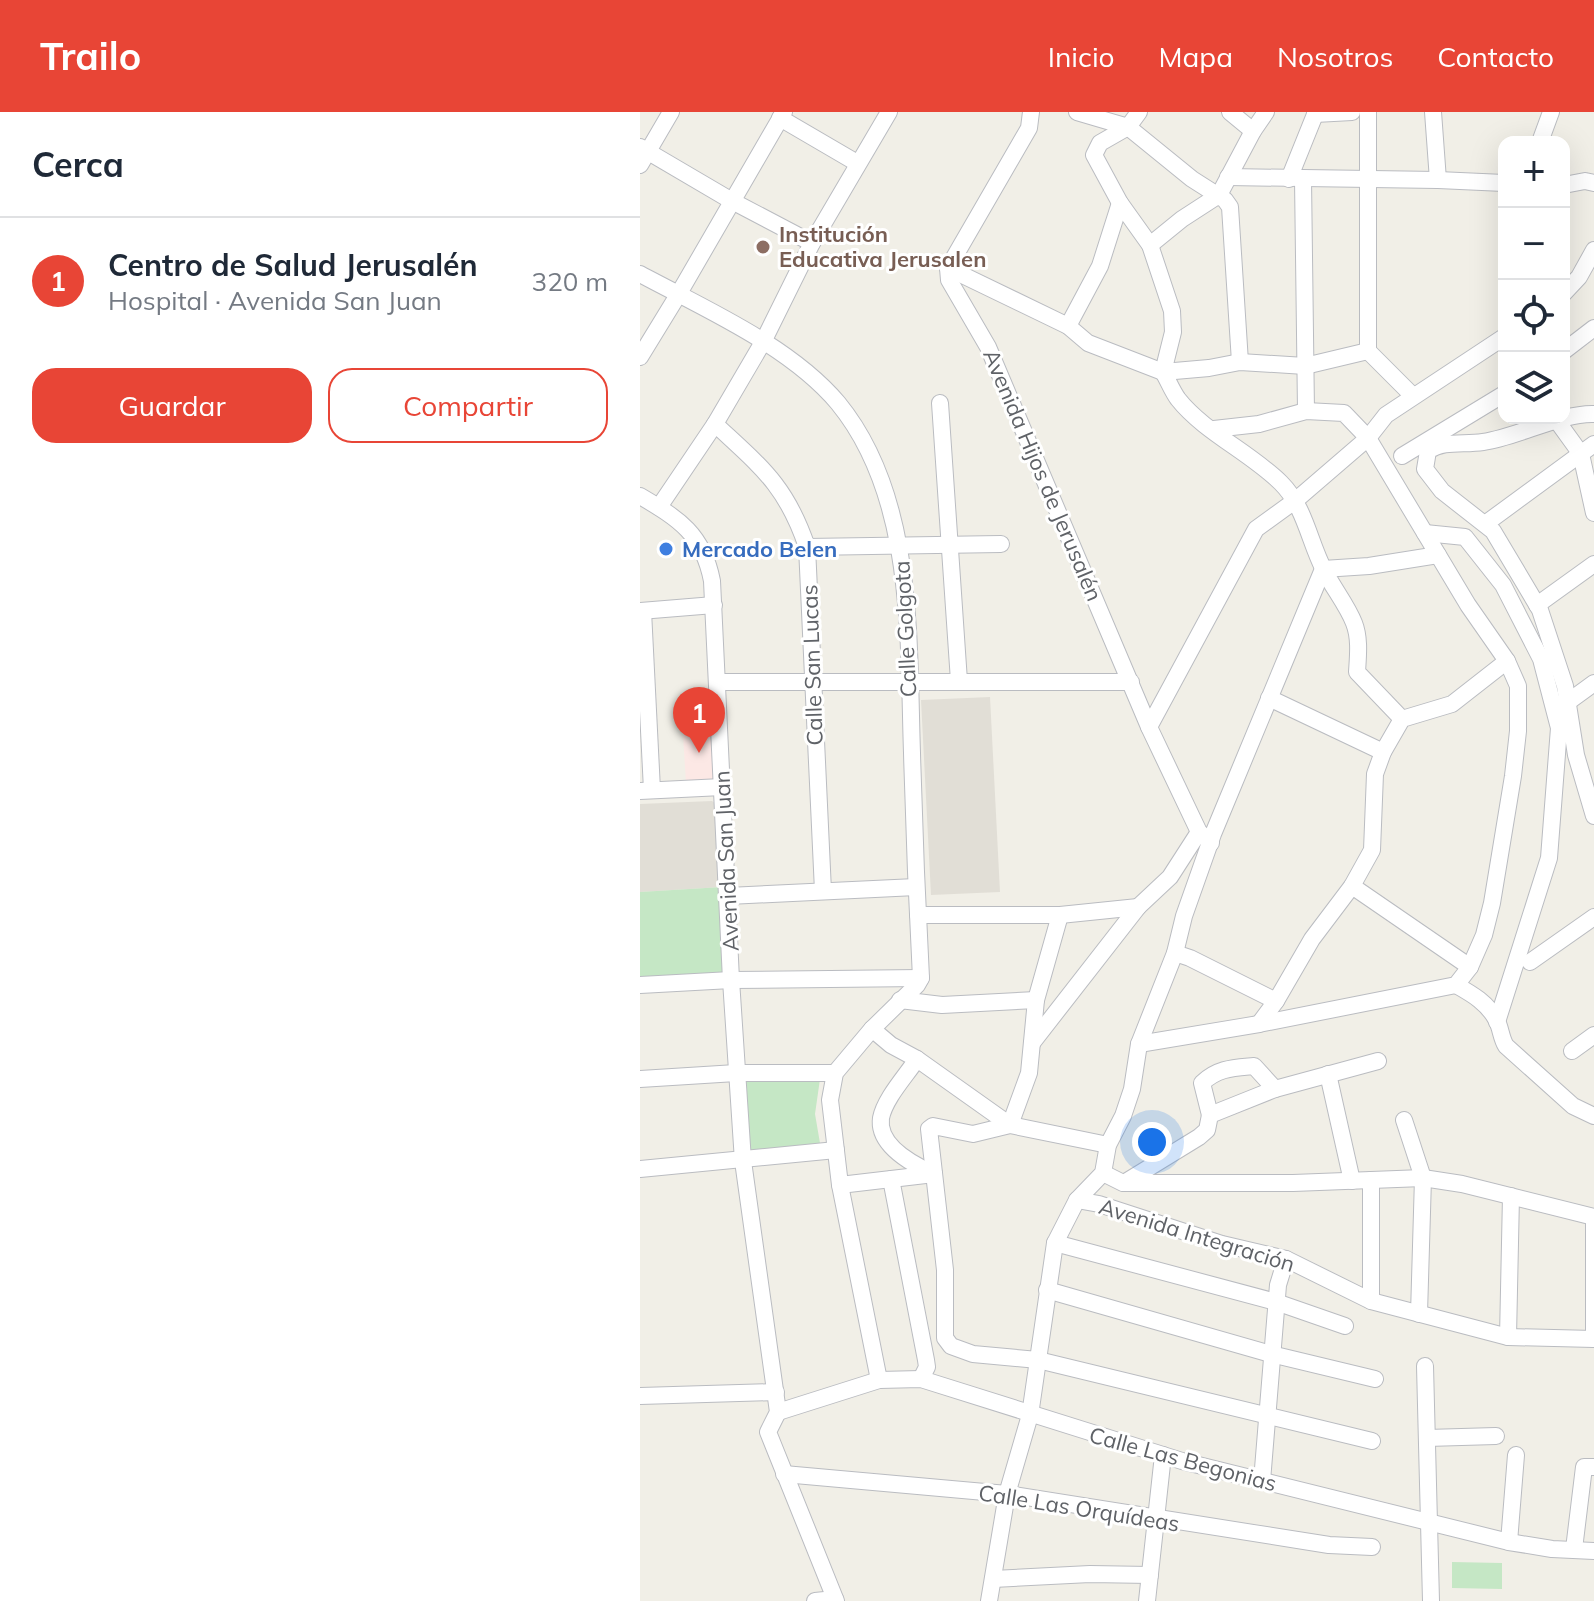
<!DOCTYPE html>
<html lang="es">
<head>
<meta charset="utf-8">
<style>
	:root { --surface:#fff; --page:#f2f2f3; --text:#1f2937; --muted:#747a83; --line:#e0e1e3; --accent:#e84536 }
	body { margin:0; font-family:Mulish,sans-serif; background:var(--page); color:var(--text) }
	.controls { position:absolute; right:24px; top:24px; display:grid; overflow:hidden; border-radius:16px; box-shadow:0 8px 32px #0002 }
	.controls button { width:72px; height:72px; display:grid; place-items:center; padding:0; border:0; border-bottom:2px solid var(--line); background:var(--surface); color:var(--text); font:40px sans-serif }
	.you { position:absolute; left:512px; top:1030px; width:28px; height:28px; margin:-20px; border:6px solid #fff; border-radius:50%; background:#1a73e8; box-shadow:0 0 0 12px #1a73e833 }
	.badge { display:grid; place-items:center; width:52px; height:52px; border-radius:50%; background:var(--accent); color:#fff; font-size:26px; font-weight:700 }
	.pin { position:absolute; translate:-50% -66px; filter:drop-shadow(0 2px 4px #0008) }
	.pin::after { content:''; position:absolute; top:42px; width:28px; height:24px; background:inherit; clip-path:polygon(0 0,100% 0,50% 100%) }
	.list { margin:0; padding:0; list-style:none }
	h2 { display:flex; justify-content:space-between; align-items:center; height:104px; margin:0; padding:0 32px; font-size:34px }
	h2 small { font-size:26px; font-weight:400; color:var(--muted) }
	.list li { display:grid; grid-template-columns:52px 1fr auto; gap:24px; align-items:center; box-sizing:border-box; height:128px; padding:0 32px; border-top:2px solid var(--line) }
	.list b { display:block; font-size:30px; white-space:nowrap }
	.list p { margin:0; font-size:26px; white-space:nowrap; color:var(--muted) }
	.list em { font-size:26px; font-style:normal; color:var(--muted) }
	.actions { display:flex; gap:16px; padding:24px 32px }
	.actions a { flex:1; padding:18px 0; border:2px solid var(--accent); border-radius:24px; text-align:center; font-size:28px; color:var(--accent) }
	.actions .main { background:var(--accent); color:#fff }
	.icon { flex:none; width:44px; height:44px; fill:none; stroke:currentColor; stroke-width:2; stroke-linecap:round; stroke-linejoin:round }
	.map { position:relative; flex:none; width:954px; height:1489px; overflow:hidden }
	header { display:flex; align-items:center; gap:48px; box-sizing:border-box; height:112px; padding:0 40px; background:var(--accent); color:#fff }
	header strong { font-size:38px }
	nav { display:flex; gap:44px; margin-inline-start:auto; font-size:28px }
	main { display:flex }
	aside { flex:1; background:var(--surface) }
	.map>svg:first-child { display:block }
</style>
</head>
<body>
<header>
<strong>Trailo</strong>
<nav><a>Inicio</a><a>Mapa</a><a>Nosotros</a><a>Contacto</a></nav>
</header>
<main>
<aside>
<h2>Cerca<small></small></h2>
<ul class="list">
<li><span class="badge">1</span><div><b>Centro de Salud Jerusalén</b><p>Hospital · Avenida San Juan</p></div><em>320 m</em></li>
</ul>
<div class="actions"><a class="main">Guardar</a><a>Compartir</a></div>
</aside>
<div class="map">
<svg width="954" height="1489" viewBox="0 0 954 1489">
	<rect width="100%" height="100%" fill="#f1efe7"/>
	<g fill="#e1ded6">
		<polygon points="350,585 360,780 291,783 281,588"/>
		<polygon points="72,689 77,693 82,775 0,780 0,692"/>
	</g>
	<polygon fill="#fce8e5" points="72,622 75,669 46,671 43,623"/>
	<g fill="#c5e7c5">
		<polygon points="82,775 84,860 79,865 0,869 0,780"/>
		<polygon points="180,967 175,1002 181,1037 110,1041 104,970"/>
		<polygon points="812,1450 862,1451 862,1477 812,1476"/>
	</g>
	<g fill="none" stroke-linecap="round" stroke-linejoin="round">
		<g stroke="#babcc1" stroke-width="18">
			<g id="minor">
				<polyline points="391,0 389,16 308,156 309,168 348,235 509,615 559,720 571,731"/>
				<polyline points="437,0 488,15 552,67 585,88 590,95 600,250"/>
				<path d="M499 0 488 15 460 31 454 43 480 91 510 133 532 199 533 220 523 260C528 268 532 279 538 287 564 320 611 341 641 371 665 395 669 429 684 458 693 476 707 493 714 511 720 526 718 544 717 560L762 607"/>
				<polyline points="590,0 613,19"/>
				<polyline points="728,0 728,239 773,284"/>
				<polyline points="793,0 798,68"/>
				<polyline points="675,2 712,0"/>
				<polyline points="140,6 217,51"/>
				<polyline points="900,30 911,0"/>
				<polyline points="0,35 92,89 172,131"/>
				<polyline points="0,53 31,0"/>
				<polyline points="588,65 798,68 864,71"/>
				<polyline points="649,67 676,0"/>
				<polyline points="663,67 666,299"/>
				<polyline points="924,73 945,69 954,71"/>
				<polyline points="510,133 542,107 579,83 613,19 626,0"/>
				<polyline points="308,156 428,214 448,231 523,260 569,256 600,250 665,254 728,239"/>
				<path d="M0 162C65 197 150 234 198 291 275 385 268 526 272 641 274 716 277 791 281 866L277 873 232 917 195 961 190 988 200 1073 239 1268"/>
				<polyline points="924,181 939,165 954,138"/>
				<polyline points="428,214 460,154 480,91"/>
				<polyline points="924,239 954,216"/>
				<polyline points="0,245 38,183 144,0"/>
				<polyline points="300,291 319,569"/>
				<path d="M954 302C921 301 878 325 843 330 823 333 804 328 788 339L785 357 802 379 853 419 900 498 925 574 936 643 954 704"/>
				<polyline points="915,306 941,342 954,401"/>
				<path d="M75 312C121 355 146 373 167 435L183 779"/>
				<polyline points="762,344 864,282"/>
				<path d="M0 384C39 407 63 422 72 469L91 868 103 1049 138 1300 128 1320 196 1489"/>
				<polyline points="19,395 75,312 123,230 172,131 249,0"/>
				<polyline points="845,412 954,332"/>
				<polyline points="785,421 825,425 863,473 901,547 919,616 909,746 857,910"/>
				<polyline points="167,435 361,432"/>
				<polyline points="897,493 954,452"/>
				<polyline points="0,499 74,493"/>
				<polyline points="3,499 12,678"/>
				<polyline points="77,570 491,570"/>
				<polyline points="629,586 743,640"/>
				<polyline points="928,590 954,571"/>
				<polyline points="509,615 616,417 656,388 728,326 746,303 864,225"/>
				<polyline points="0,679 82,675"/>
				<polyline points="712,774 830,855"/>
				<polyline points="88,784 276,775"/>
				<polyline points="278,803 420,803 498,795"/>
				<polyline points="535,841 550,846 636,889"/>
				<polyline points="890,850 954,805"/>
				<polyline points="0,873 91,868 281,866"/>
				<path d="M816 873C832 882 848 891 857 909 861 917 861 926 866 934L933 994 954 1004"/>
				<polyline points="260,888 302,893 396,888"/>
				<polyline points="619,912 636,889 672,827 712,774 732,738 735,662 743,640 762,607 812,592 867,549"/>
				<polyline points="232,917 251,933 277,947 370,1013 389,961 396,888 420,803"/>
				<polyline points="392,931 498,795 530,765 559,720"/>
				<polyline points="499,932 619,912 816,873 830,855 844,823 852,791 873,664 878,619 878,574 867,549 828,493 728,326 704,301 666,299 619,312 574,317"/>
				<polyline points="932,939 954,923"/>
				<path d="M277 947C266 964 245 986 241 1006 237 1034 274 1053 294 1062"/>
				<polyline points="688,962 712,1069"/>
				<polyline points="0,967 96,961 195,961"/>
				<path d="M570 1003 562 971C578 956 593 956 614 954L635 977"/>
				<polyline points="764,1008 783,1066 779,1202"/>
				<polyline points="468,1033 370,1013 333,1022 293,1014 289,1017 305,1158 305,1226 311,1234 333,1242 398,1248 732,1329"/>
				<polyline points="0,1057 196,1038"/>
				<polyline points="463,1061 483,1071 653,1071 783,1066 822,1072 954,1105"/>
				<polyline points="251,1067 286,1248 287,1255 281,1267"/>
				<polyline points="484,1071 559,1025 567,1018 570,1003 635,977 738,949"/>
				<polyline points="200,1073 294,1062"/>
				<polyline points="437,1088 459,1092 582,1132 646,1147 731,1189 868,1225 954,1227"/>
				<polyline points="415,1131 636,1190 705,1214"/>
				<polyline points="407,1178 631,1242 735,1267"/>
				<polyline points="731,1189 731,1068"/>
				<polyline points="868,1225 871,1084"/>
				<polyline points="954,1227 954,1105"/>
				<polyline points="785,1254 791,1489"/>
				<polyline points="0,1284 136,1280"/>
				<polyline points="138,1300 239,1268 281,1267 542,1349 869,1430 912,1437 954,1439"/>
				<polyline points="787,1326 856,1324"/>
				<polyline points="144,1362 367,1382 689,1433 732,1435"/>
				<polyline points="622,1369 638,1173 646,1147"/>
				<polyline points="869,1430 876,1343"/>
				<polyline points="934,1437 944,1355 954,1355"/>
				<polyline points="353,1467 450,1462 510,1463"/>
				<polyline points="175,1489 195,1487"/>
				<polyline points="349,1489 367,1382 390,1303 415,1131 437,1088 463,1061 468,1033 483,1004 492,977 499,932 535,841 544,804 573,722 683,457 729,454 798,443"/>
				<polyline points="507,1489 523,1343"/>
			</g>
		</g>
		<use href="#minor" stroke="#fff" stroke-width="16"/>
	</g>
	<circle fill="#8d6e63" stroke="#fff" stroke-width="3" cx="123" cy="135" r="8"/>
	<circle fill="#3f7fe0" stroke="#fff" stroke-width="3" cx="26" cy="437" r="8"/>
	<g text-anchor="middle" dominant-baseline="central" stroke-width="6" stroke-linejoin="round" paint-order="stroke">
		<g font-size="22" font-weight="bold" fill="#785e54" stroke="#fff" text-anchor="start">
			<text x="139" y="122">Institución<tspan x="139" dy="25">Educativa Jerusalen</tspan></text>
		</g>
		<g font-size="22" fill="#5f6267" stroke="#fff">
			<text transform="translate(403 363) rotate(67)">Avenida Hijos de Jerusalén</text>
			<text transform="translate(265 517) rotate(-93)">Calle Golgota</text>
			<text transform="translate(172 553) rotate(-92)">Calle San Lucas</text>
			<text transform="translate(86 749) rotate(-93)">Avenida San Juan</text>
			<text transform="translate(557 1123) rotate(17)">Avenida Integración</text>
			<text transform="translate(543 1347) rotate(15)">Calle Las Begonias</text>
			<text transform="translate(439 1396) rotate(9)">Calle Las Orquídeas</text>
		</g>
		<g font-size="22" font-weight="bold" fill="#366cbe" stroke="#fff" text-anchor="start">
			<text x="42" y="437">Mercado Belen</text>
		</g>
	</g>
</svg>
<div class="controls">
<button>+</button>
<button>−</button>
<button><svg class="icon" aria-label="locate" viewBox="0 0 24 24"><circle cx="12" cy="12" r="6"/><path d="M12 2v4M12 18v4M2 12h4M18 12h4"/></svg></button>
<button><svg class="icon" aria-label="layers" viewBox="0 0 24 24"><path d="M12 4l9 5-9 5-9-5zM3 14l9 5 9-5"/></svg></button>
</div>
<div class="you"></div>
<div class="pin badge" style="left:59px;top:641px">1</div>
</div>
</main>
</body>
</html>
